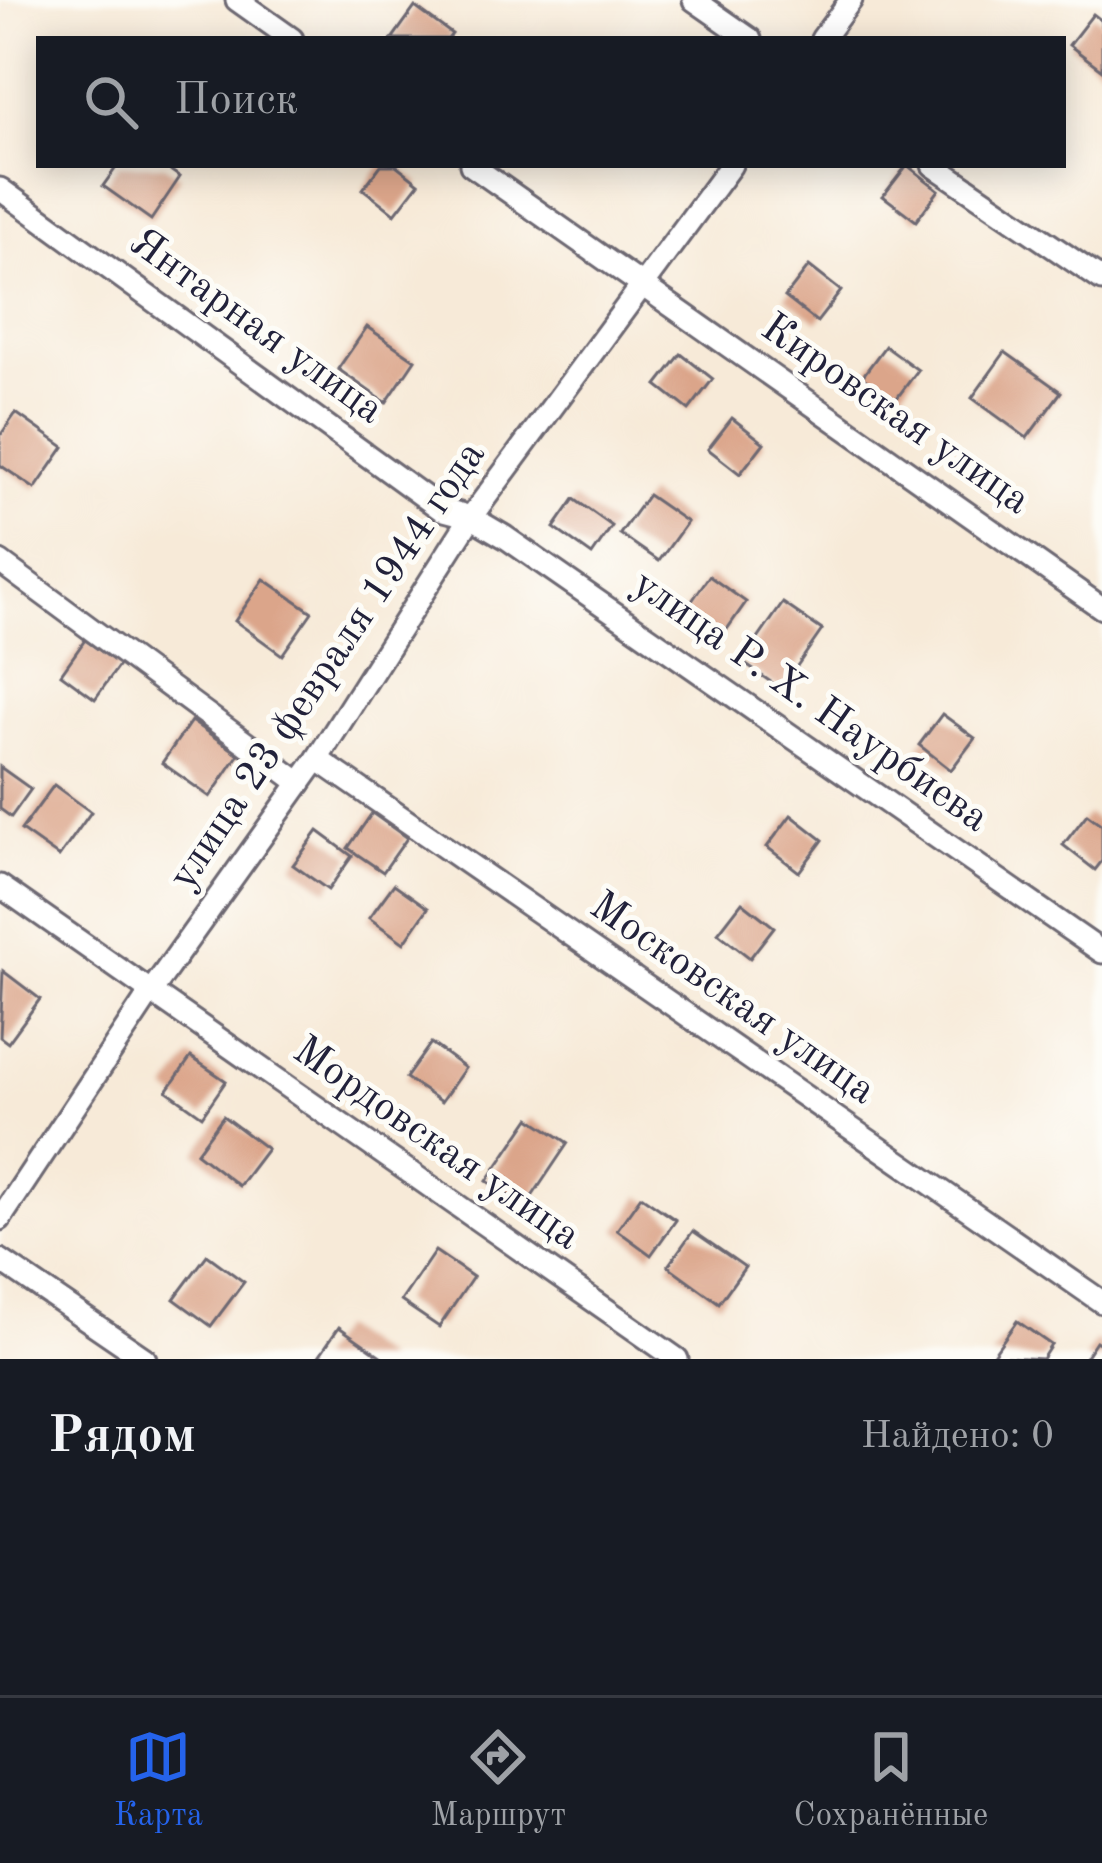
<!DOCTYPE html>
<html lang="ru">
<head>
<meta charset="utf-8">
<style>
	:root { --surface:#171b24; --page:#20242c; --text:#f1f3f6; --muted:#9ea1a6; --line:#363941; --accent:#2563eb }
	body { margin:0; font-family:"Old Standard TT",serif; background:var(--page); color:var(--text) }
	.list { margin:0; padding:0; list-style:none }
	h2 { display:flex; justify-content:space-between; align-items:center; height:156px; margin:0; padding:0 48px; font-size:51px }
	h2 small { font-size:39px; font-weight:400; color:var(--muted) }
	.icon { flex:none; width:66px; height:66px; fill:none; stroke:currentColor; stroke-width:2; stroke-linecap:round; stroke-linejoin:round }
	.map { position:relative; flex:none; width:1102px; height:1359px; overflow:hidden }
	.search { position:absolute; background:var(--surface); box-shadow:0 6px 30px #0003; left:36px; right:36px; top:36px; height:132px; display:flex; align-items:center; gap:30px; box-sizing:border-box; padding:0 42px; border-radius:0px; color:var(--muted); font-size:45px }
	.sheet { height:336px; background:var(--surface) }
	nav { display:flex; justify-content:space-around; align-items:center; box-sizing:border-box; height:168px; border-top:3px solid var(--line); background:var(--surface); font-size:33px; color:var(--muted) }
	nav a { display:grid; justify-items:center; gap:6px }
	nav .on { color:var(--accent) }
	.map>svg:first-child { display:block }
</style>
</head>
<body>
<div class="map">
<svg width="1102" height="1359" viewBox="0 0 1102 1359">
	<rect width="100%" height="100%" fill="#fdfcf7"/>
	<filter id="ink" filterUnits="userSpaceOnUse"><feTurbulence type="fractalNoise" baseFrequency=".00833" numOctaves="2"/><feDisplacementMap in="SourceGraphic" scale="24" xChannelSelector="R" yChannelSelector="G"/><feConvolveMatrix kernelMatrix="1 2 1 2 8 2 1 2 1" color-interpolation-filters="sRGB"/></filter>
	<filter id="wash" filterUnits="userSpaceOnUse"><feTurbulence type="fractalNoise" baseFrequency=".004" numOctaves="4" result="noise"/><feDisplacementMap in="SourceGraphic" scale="48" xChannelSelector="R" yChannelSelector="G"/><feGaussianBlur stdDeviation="2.7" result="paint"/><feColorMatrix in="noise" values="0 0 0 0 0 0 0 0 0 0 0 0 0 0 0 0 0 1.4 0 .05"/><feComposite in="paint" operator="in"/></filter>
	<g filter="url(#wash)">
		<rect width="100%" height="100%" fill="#f7ead8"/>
		<g id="blocks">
			<g fill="#dba58a">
				<polygon points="415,7 452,34 448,39 392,39"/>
				<polygon points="1093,14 1102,21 1102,70 1069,45"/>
				<polygon points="118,165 163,165 180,177 151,220 103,186"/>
				<polygon points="381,165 396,165 419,183 395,214 363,189"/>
				<polygon points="907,165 939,190 916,221 883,196"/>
				<polygon points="809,266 841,291 817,322 785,297"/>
				<polygon points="367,327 415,360 386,403 338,369"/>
				<polygon points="885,346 918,370 894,402 862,377"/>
				<polygon points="1005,352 1061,392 1027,438 972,398"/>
				<polygon points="681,354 713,379 689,410 657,385"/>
				<polygon points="16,413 64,447 35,489 0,465 0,436"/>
				<polygon points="732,418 764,443 740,474 708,449"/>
				<polygon points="648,495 687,522 659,561 620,534"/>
				<polygon points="574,499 612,526 592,555 554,528"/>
				<polygon points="709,576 746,602 716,645 679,620"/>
				<polygon points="264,579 312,612 282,655 235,621"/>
				<polygon points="783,603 822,630 781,689 742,662"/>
				<polygon points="85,640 120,664 95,699 61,674"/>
				<polygon points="942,714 975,738 951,770 919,745"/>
				<polygon points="191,721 239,754 210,797 162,763"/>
				<polygon points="0,767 31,789 11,817 0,809"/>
				<polygon points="54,785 91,812 59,857 21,830"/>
				<polygon points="372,813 407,838 383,872 348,848"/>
				<polygon points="1087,814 1102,825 1102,861 1095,870 1063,845"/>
				<polygon points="791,815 823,840 799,872 767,847"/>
				<polygon points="318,831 352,856 328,890 293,865"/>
				<polygon points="394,884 428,908 404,943 369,918"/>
				<polygon points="742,902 774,927 750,958 718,933"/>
				<polygon points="3,971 40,999 8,1043 0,1037"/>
				<polygon points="431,1043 465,1068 441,1102 406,1078"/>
				<polygon points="191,1057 226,1081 202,1116 167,1091"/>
				<polygon points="223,1116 267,1149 239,1186 196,1153"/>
				<polygon points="530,1118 568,1143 525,1207 487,1181"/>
				<polygon points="641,1196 676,1220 651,1255 617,1230"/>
				<polygon points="693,1231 745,1267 719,1303 668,1266"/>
				<polygon points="435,1251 473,1277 439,1327 401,1301"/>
				<polygon points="207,1255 244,1282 211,1326 174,1299"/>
				<polygon points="1017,1321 1051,1345 1042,1359 992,1356"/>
				<polygon points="339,1327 385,1359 317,1359"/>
				<polygon points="1096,1341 1102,1345 1102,1359 1084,1359"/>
			</g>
		</g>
	</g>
	<g filter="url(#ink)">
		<use href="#blocks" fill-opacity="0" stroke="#6d6872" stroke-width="3"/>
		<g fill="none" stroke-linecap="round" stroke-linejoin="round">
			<g stroke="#6d6872" stroke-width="27">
				<g id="minor">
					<polyline points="237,0 292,39"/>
					<polyline points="694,0 750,39"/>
					<polyline points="822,39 851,0"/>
					<polyline points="471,165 1102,608"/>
					<polyline points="933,165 1102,280"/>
					<polyline points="0,189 441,509 471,517 505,537 1102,952"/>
					<polyline points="0,562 300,783"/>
					<polyline points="317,759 1102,1302"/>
					<polyline points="0,886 677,1359"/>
					<polyline points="0,1219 150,993 317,759 471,517 731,165"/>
					<polyline points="0,1260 145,1359"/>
				</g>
			</g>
			<use href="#minor" stroke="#fff" stroke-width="21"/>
		</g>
	</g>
	<g text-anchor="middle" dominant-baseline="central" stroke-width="10" stroke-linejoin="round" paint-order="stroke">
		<g font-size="42" fill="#22223b" stroke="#fdfcf7">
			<text transform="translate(256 327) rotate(36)">Янтарная улица</text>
			<text transform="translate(895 415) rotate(35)">Кировская улица</text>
			<text transform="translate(328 666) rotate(-56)">улица 23 февраля 1944 года</text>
			<text transform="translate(810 702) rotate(35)">улица Р. Х. Наурбиева</text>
			<text transform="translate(732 999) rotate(35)">Московская улица</text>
			<text transform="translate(436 1144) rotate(35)">Мордовская улица</text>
		</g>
	</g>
</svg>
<div class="search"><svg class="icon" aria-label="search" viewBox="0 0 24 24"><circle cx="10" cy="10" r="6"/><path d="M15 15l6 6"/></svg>Поиск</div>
</div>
<section class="sheet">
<h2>Рядом<small>Найдено: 0</small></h2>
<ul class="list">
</ul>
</section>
<nav>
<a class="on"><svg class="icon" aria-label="map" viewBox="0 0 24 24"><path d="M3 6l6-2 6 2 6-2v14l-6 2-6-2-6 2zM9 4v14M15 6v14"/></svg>Карта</a>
<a><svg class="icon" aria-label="directions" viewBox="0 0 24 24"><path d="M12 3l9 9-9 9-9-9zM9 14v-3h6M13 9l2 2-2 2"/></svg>Маршрут</a>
<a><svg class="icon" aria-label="saved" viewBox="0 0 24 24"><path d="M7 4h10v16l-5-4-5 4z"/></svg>Сохранённые</a>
</nav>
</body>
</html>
